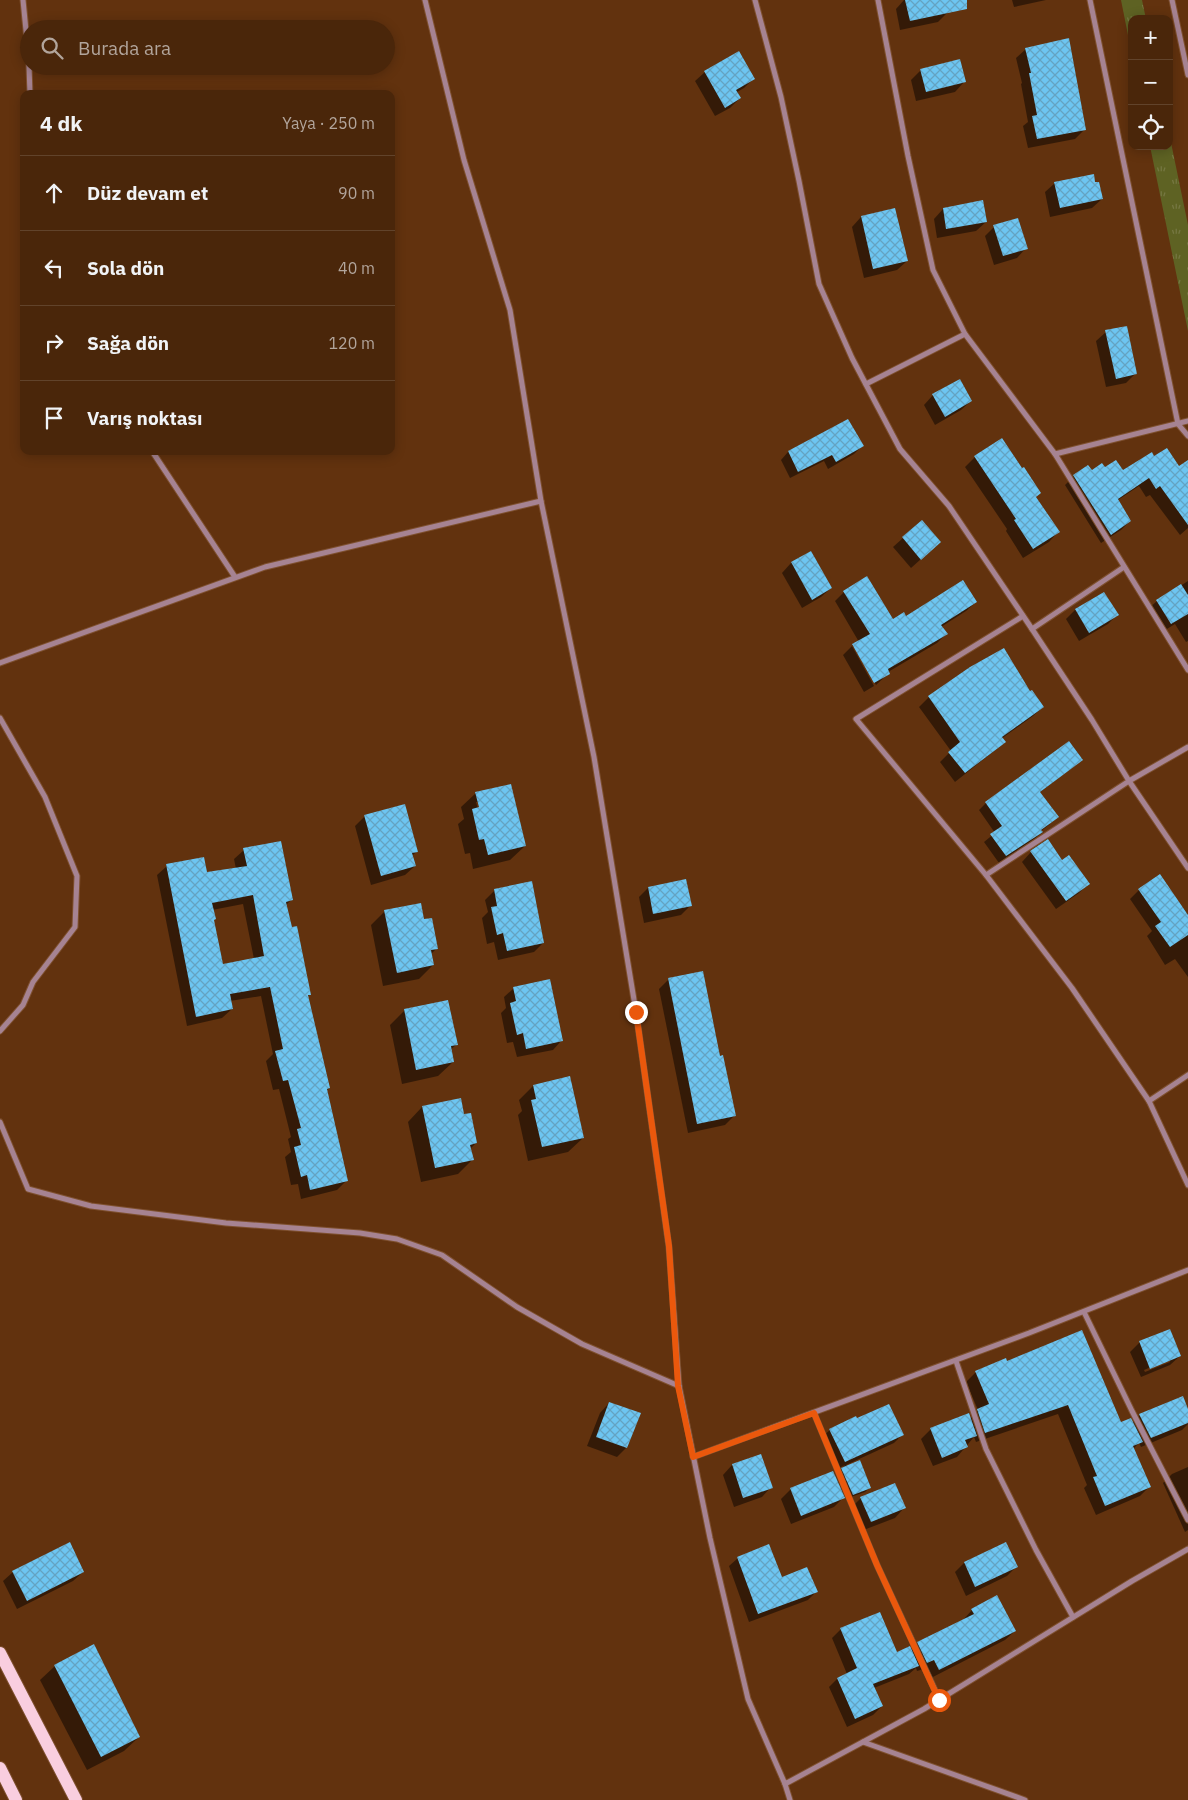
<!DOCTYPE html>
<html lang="tr">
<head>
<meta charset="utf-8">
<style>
	:root { --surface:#4a260a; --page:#543218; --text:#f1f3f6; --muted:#b2a59c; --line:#61432b }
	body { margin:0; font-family:"IBM Plex Sans",sans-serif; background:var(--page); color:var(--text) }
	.controls { position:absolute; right:15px; top:15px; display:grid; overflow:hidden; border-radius:10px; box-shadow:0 2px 12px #0003 }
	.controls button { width:45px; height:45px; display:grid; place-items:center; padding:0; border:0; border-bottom:1px solid var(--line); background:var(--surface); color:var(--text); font:25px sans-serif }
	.stop { position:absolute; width:15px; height:15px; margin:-11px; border:4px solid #ea580c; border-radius:50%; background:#fff }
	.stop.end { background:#ea580c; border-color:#fff; box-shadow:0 1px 5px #0008 }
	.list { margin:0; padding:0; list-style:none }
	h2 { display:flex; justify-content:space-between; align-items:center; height:65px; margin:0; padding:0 20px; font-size:21px }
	h2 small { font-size:16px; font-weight:400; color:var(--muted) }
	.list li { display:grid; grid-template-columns:32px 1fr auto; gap:15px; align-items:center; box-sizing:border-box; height:75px; padding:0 20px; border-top:1px solid var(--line) }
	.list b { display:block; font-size:19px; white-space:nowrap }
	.list em { font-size:16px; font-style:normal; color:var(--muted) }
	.icon { flex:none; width:28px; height:28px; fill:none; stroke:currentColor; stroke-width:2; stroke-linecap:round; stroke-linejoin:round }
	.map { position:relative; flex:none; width:1188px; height:1800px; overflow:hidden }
	.search { position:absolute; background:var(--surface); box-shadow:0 2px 12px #0003; left:20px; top:20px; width:375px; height:55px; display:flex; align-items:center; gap:12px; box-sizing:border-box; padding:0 18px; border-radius:28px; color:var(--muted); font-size:19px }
	.panel { position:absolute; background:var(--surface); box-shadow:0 2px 12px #0003; left:20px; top:90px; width:375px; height:365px; border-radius:10px }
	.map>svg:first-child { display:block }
</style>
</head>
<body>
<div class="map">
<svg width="1188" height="1800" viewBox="0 0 1188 1800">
	<defs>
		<pattern id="park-tufts" width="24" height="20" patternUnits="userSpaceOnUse" patternTransform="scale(1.25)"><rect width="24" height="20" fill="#5e6223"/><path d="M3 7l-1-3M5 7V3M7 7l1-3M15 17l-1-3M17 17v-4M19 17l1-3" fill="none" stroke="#757741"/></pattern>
		<pattern id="building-cross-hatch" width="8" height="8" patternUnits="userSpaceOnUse" patternTransform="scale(1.25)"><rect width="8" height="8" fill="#6dc5f1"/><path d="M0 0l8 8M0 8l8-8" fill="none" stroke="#64a3c2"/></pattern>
	</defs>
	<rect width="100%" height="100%" fill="#62320e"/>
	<g fill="url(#park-tufts)">
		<polygon points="1121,0 1142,0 1146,19 1132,19 1132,55"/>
		<polygon points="1169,133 1188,225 1188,331 1150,146 1169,146"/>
	</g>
	<g fill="#0007" fill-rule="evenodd">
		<polygon points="904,0 945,0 948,12 938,22 900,30 896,9"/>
		<polygon points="1012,0 1046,0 1014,7"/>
		<polygon points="1026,49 1085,129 1075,139 1028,148 1023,126 1028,122 1021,84 1022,83 1016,58"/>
		<polygon points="738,53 753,79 744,88 737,92 740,98 730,108 715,116 695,81 705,72"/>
		<polygon points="921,70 964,82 955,92 916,101 911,80"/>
		<polygon points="1055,183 1094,184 1102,199 1092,208 1050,217 1045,192"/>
		<polygon points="943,209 986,222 976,231 937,238 934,219"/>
		<polygon points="894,210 907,261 897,270 864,278 852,227 861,217"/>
		<polygon points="994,227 1026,248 1017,258 994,265 985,236"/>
		<polygon points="1106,332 1135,374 1126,383 1106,387 1096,341"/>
		<polygon points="933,395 971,401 961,410 935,425 924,405"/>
		<polygon points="847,421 862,446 854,454 828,469 824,461 790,478 781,460 788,452"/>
		<polygon points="1002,440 1035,498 1058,532 1049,542 1023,558 1006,531 1007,529 965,467 975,457"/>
		<polygon points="1154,458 1179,467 1188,476 1188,528 1180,535 1150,495 1146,497 1139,486 1118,500 1130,521 1121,530 1101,543 1065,485 1074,476 1105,469 1123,472"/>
		<polygon points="903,538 930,551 911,568 893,547"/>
		<polygon points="810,552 831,588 821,597 802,608 782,573 791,563"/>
		<polygon points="1188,581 1188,641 1186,642 1175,624 1162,632 1148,609 1157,601"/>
		<polygon points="844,592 892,621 976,602 966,611 941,627 946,634 937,643 888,672 889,673 876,685 855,646 852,646 874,686 864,692 843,655 853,645 859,642 835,601"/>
		<polygon points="1104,593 1117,615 1108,624 1079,641 1066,619 1075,610"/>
		<polygon points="970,668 1029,693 1043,707 1033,716 1001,739 1004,742 994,751 955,782 940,762 951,751 919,707 929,697"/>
		<polygon points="1081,760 1039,793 1050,824 1041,831 1042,832 1034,839 999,863 984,842 995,833 979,810 986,803"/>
		<path d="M476 793 525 846 510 860 473 869 470 853 465 854 458 824 464 819 461 807ZM476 802H479L481 813H479Z"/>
		<polygon points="365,816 417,851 412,856 415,866 405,875 371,885 355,826"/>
		<path d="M244 850 291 900 286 905 310 994 307 997 329 1088 326 1091 346 1181 337 1190 301 1199 298 1184 291 1185 285 1157 291 1152 288 1139 291 1137 279 1089 273 1090 266 1061 273 1054 261 996 230 1001 232 1009 222 1018 187 1026 157 875 167 866 206 873 236 869 234 859ZM243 904 254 959 222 965 213 920 212 910Z"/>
		<polygon points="1031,852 1089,883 1079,893 1056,909 1022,862"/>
		<polygon points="648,888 690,906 681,915 644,923 639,897"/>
		<polygon points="495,890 543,943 534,952 498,960 494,942 487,944 482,918 488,912 485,900"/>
		<polygon points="1139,890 1184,909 1188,915 1188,977 1175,959 1165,965 1147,936 1152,931 1130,899"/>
		<polygon points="385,911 437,948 431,954 433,965 419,979 383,986 371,925"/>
		<polygon points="669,979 734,1116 725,1125 688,1133 659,989"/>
		<polygon points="514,988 562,1040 553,1050 517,1057 513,1042 507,1043 501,1013 506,1008 504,997"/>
		<polygon points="405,1010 456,1045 450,1050 453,1062 438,1076 402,1084 390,1025"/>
		<polygon points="533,1086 583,1138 568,1152 528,1161 518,1115 522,1111 519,1100"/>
		<polygon points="422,1107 476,1143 470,1149 472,1160 458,1174 421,1182 408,1122"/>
		<path d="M1169 1330 1180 1356 1170 1365 1141 1377 1130 1352 1140 1342ZM1170 1359V1362L1145 1372 1144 1370Z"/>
		<polygon points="1006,1362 1120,1424 1132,1423 1139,1416 1182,1398 1188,1412 1188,1424 1182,1430 1141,1447 1139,1443 1133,1449 1149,1487 1140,1496 1096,1515 1084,1488 1087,1485 1058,1414 976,1442 974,1437 957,1457 933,1466 921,1439 931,1429 970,1418 978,1410 966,1382 976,1372"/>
		<polygon points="609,1403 626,1448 617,1457 587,1446 600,1413"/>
		<polygon points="857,1420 902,1435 894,1443 846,1465 870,1487 865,1492 848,1498 838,1473 845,1465 837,1469 822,1437 830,1430"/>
		<polygon points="760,1456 771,1487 762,1497 734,1507 723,1475 732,1465"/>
		<polygon points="1188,1467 1188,1530 1185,1532 1163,1483 1172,1474"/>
		<polygon points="791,1489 843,1498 834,1507 791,1524 781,1499"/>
		<polygon points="861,1498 904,1508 895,1518 861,1531 851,1508"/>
		<polygon points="738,1558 782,1578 816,1592 808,1600 749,1622 729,1566"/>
		<polygon points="964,1563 1016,1567 1007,1576 966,1596 955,1572"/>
		<polygon points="13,1572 83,1572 73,1581 17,1609 3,1581"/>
		<polygon points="972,1610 1015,1631 1005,1640 929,1679 924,1669 917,1671 916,1668 909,1674 874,1688 882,1706 873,1715 847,1727 829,1687 837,1679 847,1674 832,1638 841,1629 896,1654 910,1651 918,1643 963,1620"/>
		<polygon points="55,1666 139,1737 124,1751 87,1770 40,1680"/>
	</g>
	<g fill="url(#building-cross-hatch)" fill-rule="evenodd">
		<polygon points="905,0 967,0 967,9 910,21"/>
		<polygon points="1069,38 1086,130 1037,139 1032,116 1037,115 1029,73 1031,73 1025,48"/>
		<polygon points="739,51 755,79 736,90 741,98 725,108 704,71"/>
		<polygon points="960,59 966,82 926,92 920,69"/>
		<polygon points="1094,174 1095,182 1099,182 1103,199 1060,208 1054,182"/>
		<polygon points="983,200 987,222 946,229 943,208"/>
		<polygon points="895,208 908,261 873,269 861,216"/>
		<polygon points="1018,218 1028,249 1003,256 993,225"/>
		<polygon points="1127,326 1137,374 1116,379 1105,330"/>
		<polygon points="960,379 972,401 945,417 932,394"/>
		<polygon points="848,419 864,446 836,462 832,455 798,472 788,451"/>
		<polygon points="1002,438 1022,468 1024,467 1041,493 1036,497 1060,532 1033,549 1014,520 1016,519 974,456"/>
		<polygon points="1167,448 1179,466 1188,460 1188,525 1160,486 1156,489 1149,478 1118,499 1131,521 1111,535 1073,475 1088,465 1092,470 1102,463 1105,467 1116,460 1123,470 1152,452 1154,456"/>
		<polygon points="922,520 941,542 921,560 902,537"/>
		<polygon points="811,551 832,588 812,600 791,562"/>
		<polygon points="867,576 893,619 904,612 906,616 963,580 977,602 941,625 948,634 888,669 890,674 874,683 852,644 870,634 843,591"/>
		<polygon points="1181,584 1188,595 1188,614 1171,624 1156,600"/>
		<polygon points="1104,592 1119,615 1089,633 1075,609"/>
		<polygon points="1004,648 1030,691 1032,690 1044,707 1002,737 1006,742 965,773 948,752 960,742 928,696 970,667"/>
		<polygon points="1069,741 1083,760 1040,792 1059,817 1041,830 1043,832 1006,856 990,834 1002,826 985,802"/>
		<polygon points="511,784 526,846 488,855 484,839 479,840 472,809 479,807 475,792"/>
		<polygon points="405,804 418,852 412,853 416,866 381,876 364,815"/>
		<polygon points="1048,839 1062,860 1069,855 1090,884 1066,901 1030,851"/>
		<path d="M281 841 293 900 286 902 292 927 297 926 311 995H308L330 1088 327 1089 348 1181 310 1190 307 1175 301 1177 294 1147 301 1145 297 1129 301 1128 288 1080 283 1081 275 1051 283 1049 270 987 230 994 233 1009 196 1017 166 864 204 857 207 872 247 866 243 848ZM253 895 264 956 223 964 214 920 216 919 212 903Z"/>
		<polygon points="1160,874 1188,915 1188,935 1170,947 1155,926 1161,922 1138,889"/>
		<polygon points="686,879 692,906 653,914 648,887"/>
		<polygon points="532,881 544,943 507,951 503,933 497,935 491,907 497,906 494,889"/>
		<polygon points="421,903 424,919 432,918 438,949 431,950 434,965 397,973 384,910"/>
		<polygon points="703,971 720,1056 723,1055 736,1116 697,1124 668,978"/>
		<polygon points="550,979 563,1041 526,1049 523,1033 517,1035 510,1003 516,1001 513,987"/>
		<polygon points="448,1000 458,1045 451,1046 454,1062 416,1070 404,1009"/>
		<polygon points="570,1076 584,1138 542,1147 531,1100 536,1099 533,1085"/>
		<polygon points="461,1098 464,1114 471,1113 477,1143 470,1145 474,1160 435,1168 422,1106"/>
		<polygon points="1170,1329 1181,1356 1150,1369 1139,1341"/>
		<polygon points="1082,1330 1121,1422 1131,1418 1143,1442 1133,1446 1151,1487 1105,1506 1093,1477 1097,1476 1068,1405 985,1433 977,1409 989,1404 975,1371 1006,1358 1007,1361"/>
		<polygon points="1183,1396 1188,1409 1188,1423 1151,1438 1139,1414"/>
		<polygon points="609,1402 641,1413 627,1448 596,1437"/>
		<polygon points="889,1404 904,1435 845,1462 829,1429 856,1416 857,1418"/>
		<polygon points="969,1413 977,1436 965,1440 968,1447 942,1458 930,1428"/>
		<polygon points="761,1454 773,1488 743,1498 732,1464"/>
		<polygon points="860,1460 871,1488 853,1495 841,1468"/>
		<polygon points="833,1471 845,1498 801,1516 790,1488"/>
		<polygon points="895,1483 906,1508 871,1522 860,1497"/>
		<polygon points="70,1542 84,1572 27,1601 12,1571"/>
		<polygon points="1006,1542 1018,1567 975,1587 964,1562"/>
		<polygon points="769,1544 782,1577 807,1567 818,1592 758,1614 737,1557"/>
		<polygon points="997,1595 1016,1631 939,1670 934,1660 927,1663 917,1642 974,1614 971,1609"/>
		<polygon points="880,1612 897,1652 910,1646 919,1666 873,1684 883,1706 855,1719 837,1678 857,1668 840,1628"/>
		<polygon points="94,1644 140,1737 101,1757 54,1665"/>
	</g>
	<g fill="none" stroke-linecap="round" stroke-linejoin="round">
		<g stroke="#7e502f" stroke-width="7">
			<g id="street">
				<polyline points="23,0 29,61"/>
				<polyline points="425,0 464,160 510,310 541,501 594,757 636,1012 669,1247 679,1386"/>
				<polyline points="755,0 781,97 799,181 819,284 852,358 900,449 949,506 1032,629 1092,720 1129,781 986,875"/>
				<polyline points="878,0 908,156 933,270 965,334"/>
				<polyline points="1090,0 1178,424 1188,436"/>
				<polyline points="1172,0 1188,75"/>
				<polyline points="29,66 30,94"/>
				<polyline points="866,384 965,334 1055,454"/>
				<polyline points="1188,421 1055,454 1188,670"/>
				<polyline points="152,451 235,577"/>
				<polyline points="1023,616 856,719 986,875 1072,988 1149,1101"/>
				<polyline points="1032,629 1124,567"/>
				<polyline points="0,663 265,567 541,501"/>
				<polyline points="0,718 45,797 77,876 75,927 33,982 23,1005 0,1031"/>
				<polyline points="1188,747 1129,781 1188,868"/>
				<polyline points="1188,1075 1149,1101 1188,1185"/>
				<polyline points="0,1122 28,1189 91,1206 226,1223 360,1233 397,1239 442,1255 517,1307 582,1344 679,1386 710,1538 748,1699 785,1784 924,1709 1132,1581 1188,1549"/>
				<polyline points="1084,1312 1132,1411 1188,1520"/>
				<polyline points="956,1361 986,1449 1036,1550 1073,1617"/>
				<polyline points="814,1413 877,1565 939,1699"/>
				<polyline points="693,1457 1029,1333 1188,1270"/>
				<polyline points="863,1742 1025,1800"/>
				<polyline points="785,1784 790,1800"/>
			</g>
		</g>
		<g stroke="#7e502f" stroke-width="14">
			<g id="primary">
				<polyline points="0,1653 76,1800"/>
				<polyline points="0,1768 16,1800"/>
			</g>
		</g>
		<use href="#street" stroke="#a68392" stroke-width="5"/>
		<use href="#primary" stroke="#f9cedf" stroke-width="12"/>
	</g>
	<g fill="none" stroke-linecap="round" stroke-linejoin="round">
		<polyline stroke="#ea580c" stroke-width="6" points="636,1012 669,1246 678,1386 693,1457 814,1413 877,1565 939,1700"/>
	</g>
</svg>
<div class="controls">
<button>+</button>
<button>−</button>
<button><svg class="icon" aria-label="locate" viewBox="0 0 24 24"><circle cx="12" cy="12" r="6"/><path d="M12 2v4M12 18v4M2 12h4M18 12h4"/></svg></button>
</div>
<div class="stop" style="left:939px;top:1700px"></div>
<div class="stop end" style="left:636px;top:1012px"></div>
<div class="search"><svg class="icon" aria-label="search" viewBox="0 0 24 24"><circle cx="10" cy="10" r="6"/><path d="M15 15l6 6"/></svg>Burada ara</div>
<section class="panel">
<h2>4 dk<small>Yaya · 250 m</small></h2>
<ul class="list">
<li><svg class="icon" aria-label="ahead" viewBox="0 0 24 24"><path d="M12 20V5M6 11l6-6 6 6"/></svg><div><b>Düz devam et</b></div><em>90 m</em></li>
<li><svg class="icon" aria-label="left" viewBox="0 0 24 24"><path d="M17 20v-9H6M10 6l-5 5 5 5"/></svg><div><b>Sola dön</b></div><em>40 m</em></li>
<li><svg class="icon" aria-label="right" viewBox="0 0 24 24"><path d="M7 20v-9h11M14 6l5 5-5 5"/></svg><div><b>Sağa dön</b></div><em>120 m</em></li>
<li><svg class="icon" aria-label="arrive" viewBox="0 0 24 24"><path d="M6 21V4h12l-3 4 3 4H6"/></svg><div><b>Varış noktası</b></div></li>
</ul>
</section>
</div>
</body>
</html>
